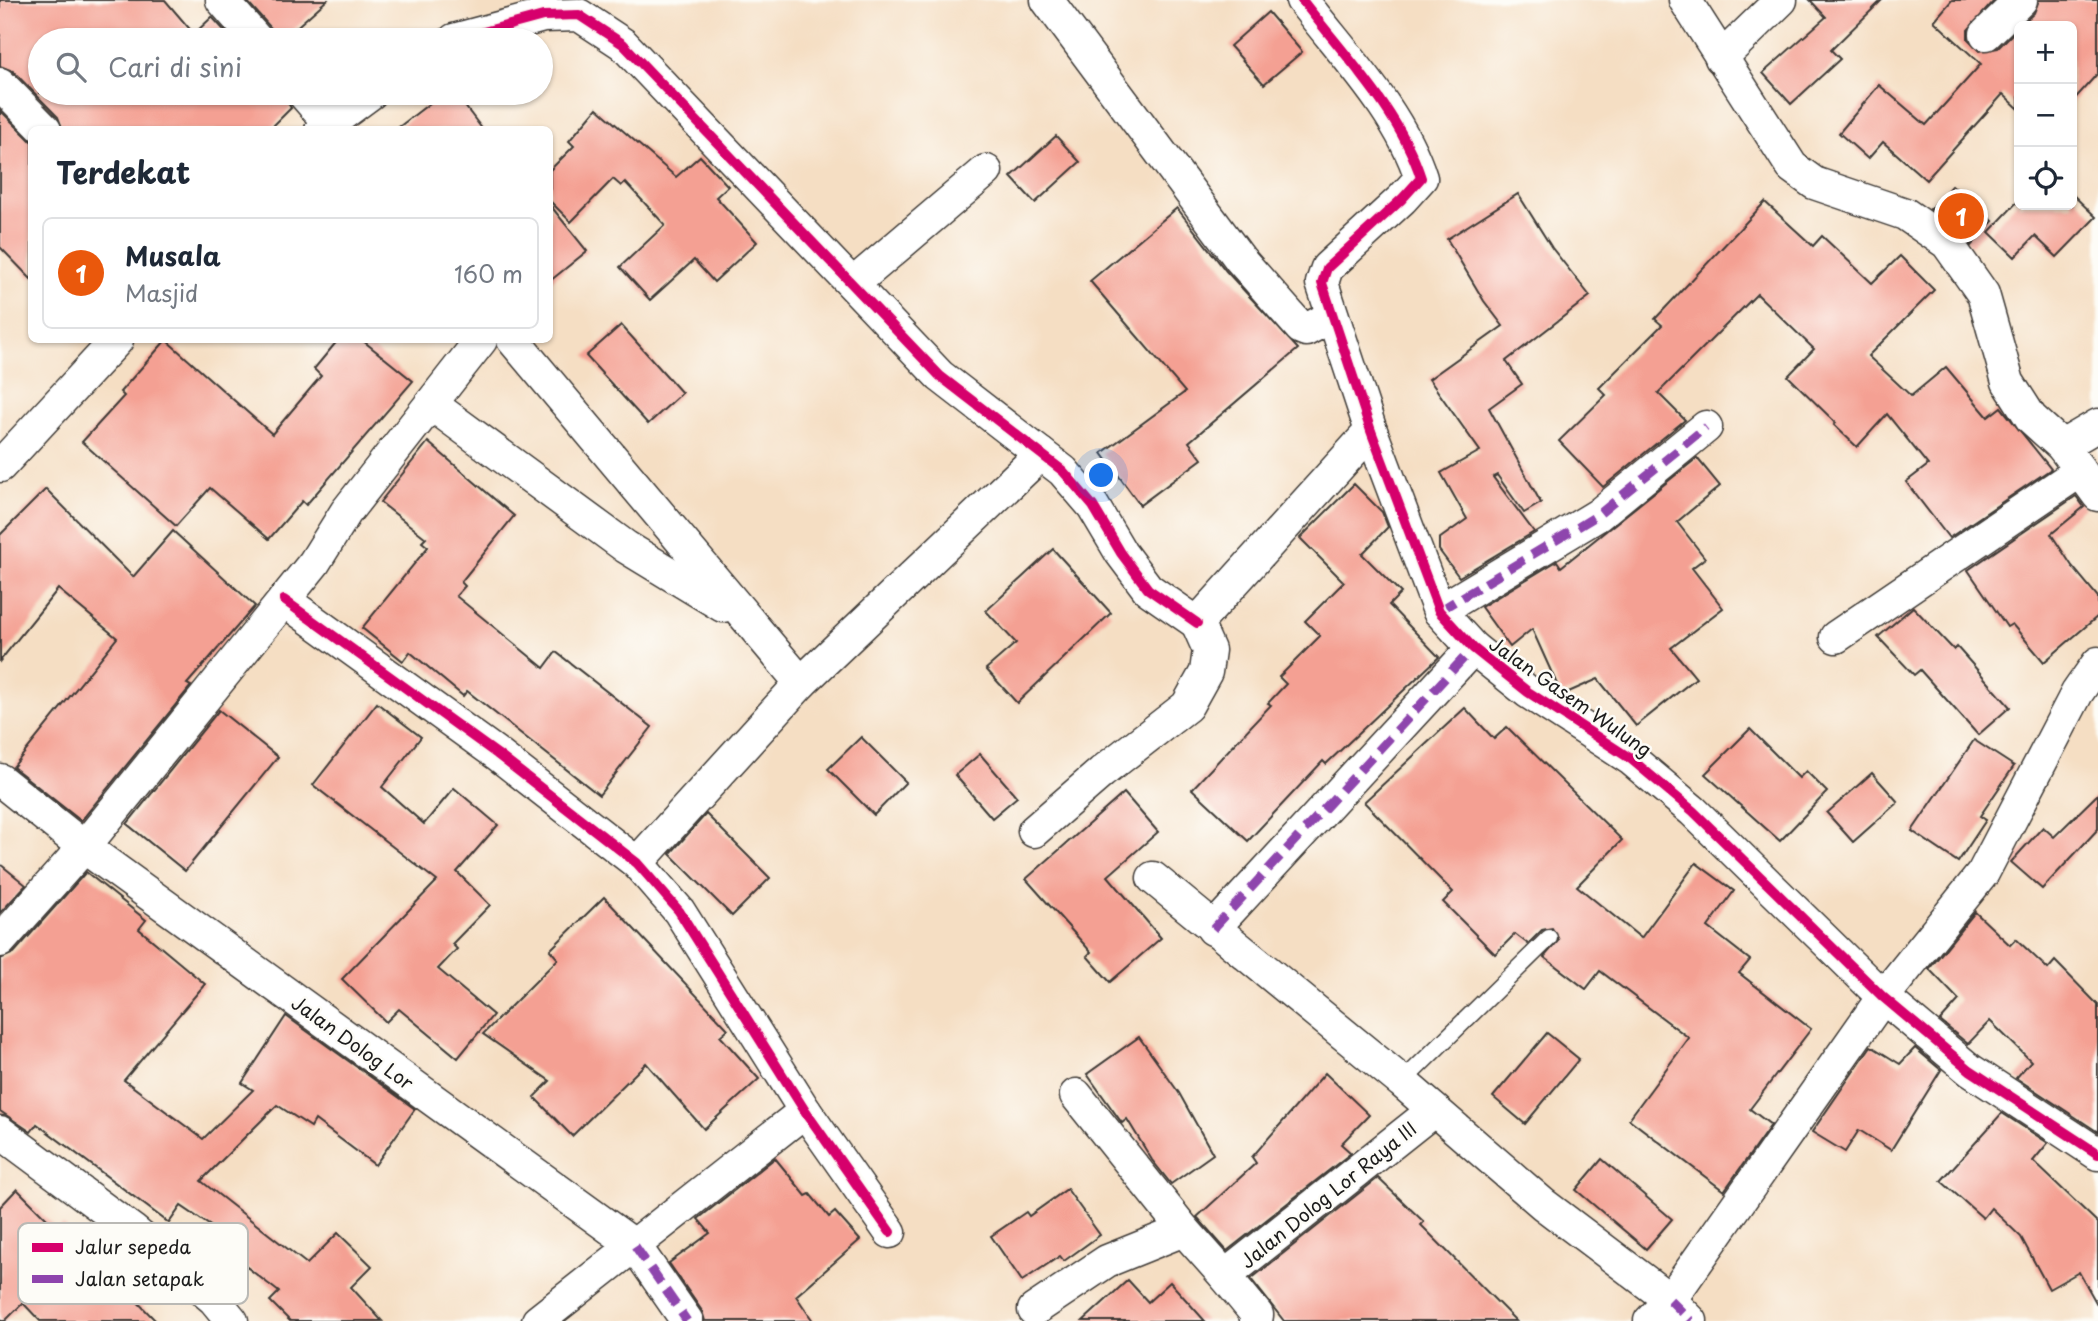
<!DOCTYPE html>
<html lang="id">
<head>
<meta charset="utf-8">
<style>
	:root { --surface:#fff; --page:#f2f2f3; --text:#1f2937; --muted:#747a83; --line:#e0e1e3; --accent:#ea580c }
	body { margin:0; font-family:"Playpen Sans",sans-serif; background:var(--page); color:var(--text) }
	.controls { position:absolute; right:21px; top:21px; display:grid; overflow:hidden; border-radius:10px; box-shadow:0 2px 5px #0004 }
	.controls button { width:63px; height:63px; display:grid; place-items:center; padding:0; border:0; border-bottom:2px solid var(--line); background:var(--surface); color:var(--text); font:35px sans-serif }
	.you { position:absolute; left:1102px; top:476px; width:24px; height:24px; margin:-18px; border:5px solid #fff; border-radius:50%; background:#1a73e8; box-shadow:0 0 0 10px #1a73e833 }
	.badge { display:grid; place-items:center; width:46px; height:46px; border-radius:50%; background:var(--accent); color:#fff; font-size:23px; font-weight:700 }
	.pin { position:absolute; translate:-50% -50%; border:4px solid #fff; box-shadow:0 2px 7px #0006 }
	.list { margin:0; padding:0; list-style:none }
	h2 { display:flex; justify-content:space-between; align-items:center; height:91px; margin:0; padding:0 28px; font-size:30px }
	h2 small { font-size:23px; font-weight:400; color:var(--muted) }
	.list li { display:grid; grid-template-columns:46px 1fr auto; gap:21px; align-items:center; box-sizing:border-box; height:112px; margin:0 14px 14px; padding:0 14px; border:2px solid var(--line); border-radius:10px }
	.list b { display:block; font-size:26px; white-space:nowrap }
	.list p { margin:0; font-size:23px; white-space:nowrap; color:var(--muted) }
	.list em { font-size:23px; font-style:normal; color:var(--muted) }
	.icon { flex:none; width:38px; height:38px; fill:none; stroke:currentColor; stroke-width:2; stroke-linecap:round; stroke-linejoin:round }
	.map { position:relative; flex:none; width:2098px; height:1321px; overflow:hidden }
	.search { position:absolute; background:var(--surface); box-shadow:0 2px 5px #0004; left:28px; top:28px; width:525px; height:77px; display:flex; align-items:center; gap:18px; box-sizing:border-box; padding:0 24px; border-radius:38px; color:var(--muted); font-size:26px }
	.panel { position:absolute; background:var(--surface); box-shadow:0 2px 5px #0004; left:28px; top:126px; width:525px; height:217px; border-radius:10px }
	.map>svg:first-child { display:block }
</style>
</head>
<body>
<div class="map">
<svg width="2098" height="1321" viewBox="0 0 2098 1321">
	<rect width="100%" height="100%" fill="#fdfcf7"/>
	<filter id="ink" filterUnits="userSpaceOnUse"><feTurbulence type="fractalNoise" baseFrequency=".0143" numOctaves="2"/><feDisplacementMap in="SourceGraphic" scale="14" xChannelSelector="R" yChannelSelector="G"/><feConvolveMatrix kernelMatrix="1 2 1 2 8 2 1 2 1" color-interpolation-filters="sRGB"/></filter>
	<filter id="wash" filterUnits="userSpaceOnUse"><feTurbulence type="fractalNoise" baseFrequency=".00686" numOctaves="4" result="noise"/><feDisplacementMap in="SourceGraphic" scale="28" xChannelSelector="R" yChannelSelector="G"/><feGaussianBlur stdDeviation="1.57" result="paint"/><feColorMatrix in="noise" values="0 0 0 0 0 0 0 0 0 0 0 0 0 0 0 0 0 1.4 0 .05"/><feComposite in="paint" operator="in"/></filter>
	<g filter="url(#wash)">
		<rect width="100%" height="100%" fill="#f5dec3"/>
		<g id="blocks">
			<g fill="#f4a093">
				<polygon points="0,0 165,0 194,34 212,17 233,40 40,40 40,93 282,93 291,108 269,130 63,130 58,117 13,71 0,66"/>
				<polygon points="246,0 327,0 282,40 275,40 271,28"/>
				<polygon points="1810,0 1882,0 1831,50 1840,59 1791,104 1763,73 1826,17"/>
				<polygon points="1952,0 1995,0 1968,30 1968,39 1980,51 1998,48 2019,27 2019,109 2003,94 1926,180 1883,142 1868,159 1839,133 1879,85 1926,125 1981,64 1934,21"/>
				<polygon points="2039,0 2098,0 2098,73 2072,102 2072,26 2020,26 2034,13"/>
				<polygon points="1268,12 1302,52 1264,84 1230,46"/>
				<polygon points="443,93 455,93 483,130 395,130"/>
				<polygon points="597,108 676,177 700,156 728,186 716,197 757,242 714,282 694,260 650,300 620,267 665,225 625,182 621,186 613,179 571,222 550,201 550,170 574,146 569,141"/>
				<polygon points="0,110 32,142 32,280 0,247"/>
				<polygon points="1056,136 1080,162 1035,203 1011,177"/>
				<polygon points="1952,185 1993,221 1971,246 1958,228 1930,209"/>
				<polygon points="1518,194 1552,248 1590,296 1506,361 1522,384 1489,408 1541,503 1524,513 1497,475 1493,477 1534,532 1459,577 1439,550 1439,539 1467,519 1441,473 1480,451 1429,379 1503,326 1484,301 1447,239"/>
				<polygon points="2072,194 2096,217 2057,257 2035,236 2015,257 1989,232 2019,200 2019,205 2072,205"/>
				<polygon points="1765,202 1813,246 1822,236 1872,283 1900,256 1934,290 1868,356 1911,396 1946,367 1988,417 2001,407 2051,469 1949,538 1906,482 1928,465 1887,414 1857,447 1834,425 1836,423 1788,376 1814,349 1757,294 1658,393 1685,420 1603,487 1559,441 1606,395 1599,388 1662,325 1655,319"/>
				<polygon points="550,205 587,251 550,281"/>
				<polygon points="1177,208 1226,271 1298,349 1189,442 1202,459 1140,505 1102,453 1185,392 1090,281"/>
				<polygon points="621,325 682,393 648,424 586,356"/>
				<polygon points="166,340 272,434 321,376 314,369 338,340 362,340 413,381 306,505 302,501 269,539 210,488 176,526 82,442 124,396 120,392"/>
				<polygon points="428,442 514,516 461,582 465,586 456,596 544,668 556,652 652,727 599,795 467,691 463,696 410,652 403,661 362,628 428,547 422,542 426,538 380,502"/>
				<polygon points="1697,458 1720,486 1677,522 1705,558 1692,568 1723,608 1671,648 1696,678 1636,726 1598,679 1564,694 1560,691 1532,629 1510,647 1481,607 1557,561 1561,567"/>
				<polygon points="1354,484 1382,512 1388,527 1362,554 1401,593 1389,605 1439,657 1326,764 1323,761 1248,841 1192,789 1271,705 1268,703 1286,684 1279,677 1320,636 1305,621 1344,582 1300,538"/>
				<polygon points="46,489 133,577 173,531 255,606 187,684 191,686 81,821 13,767 117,638 58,589 0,661 0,535"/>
				<polygon points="2076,496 2084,507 2051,534 2072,566 2098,597 2098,616 2044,662 2012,624 2007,627 1968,570"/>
				<polygon points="1053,549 1111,613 1017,703 986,669 1016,643 986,611"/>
				<polygon points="1913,607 1954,650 1957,647 2010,707 1978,735 1920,670 1914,675 1878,637"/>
				<polygon points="377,703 421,737 382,787 424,824 454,788 498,825 457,872 490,905 452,944 457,949 438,969 493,1015 458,1058 399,1009 386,1022 342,979 437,881 313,785"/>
				<polygon points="1465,708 1494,739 1507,727 1622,840 1577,886 1641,938 1696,863 1734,891 1708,927 1750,960 1739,973 1811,1029 1750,1109 1771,1125 1724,1191 1629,1119 1689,1038 1600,971 1586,989 1544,957 1559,940 1552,928 1542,930 1528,944 1515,934 1495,954 1443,902 1453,892 1364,802"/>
				<polygon points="219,710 278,757 185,871 127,824"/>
				<polygon points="1750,729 1799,778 1806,771 1827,792 1780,841 1705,774"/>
				<polygon points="861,737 906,782 874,815 828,769"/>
				<polygon points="1974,740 2014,766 1980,816 1986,820 1958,862 1912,831"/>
				<polygon points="980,754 1017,797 992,818 955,775"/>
				<polygon points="1872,773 1898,802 1853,842 1827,813"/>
				<polygon points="1124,793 1158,832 1108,876 1161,938 1110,982 1087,956 1091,952 1026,879"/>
				<polygon points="2098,794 2098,829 2042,889 2011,862 2043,827 2054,837"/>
				<polygon points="706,814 770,878 732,916 670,854"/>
				<polygon points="0,864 26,885 0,913"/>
				<polygon points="86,872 146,920 139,929 205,984 124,1080 203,1139 253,1090 242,1083 286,1016 415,1109 375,1165 315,1120 311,1127 277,1105 201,1181 307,1264 338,1233 372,1266 351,1287 382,1321 290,1321 270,1301 279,1292 221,1247 228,1238 181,1206 169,1223 37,1124 31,1132 0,1111 0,959 14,953"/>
				<polygon points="604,897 728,1029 720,1036 759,1079 704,1129 646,1063 572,1136 534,1097 550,1081 483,1034 558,959 550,950"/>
				<polygon points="1975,912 2010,945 2016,939 2048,969 2055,961 2098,1005 2098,1132 2016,1078 2031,1061 1990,1021 1968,1044 1940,1021 1959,1000 1929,969"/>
				<polygon points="1547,1033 1579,1059 1525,1124 1493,1097"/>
				<polygon points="1139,1037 1179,1093 1213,1154 1171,1184 1152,1160 1127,1119 1122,1123 1087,1074"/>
				<polygon points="1871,1046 1900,1064 1915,1048 1941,1070 1891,1150 1859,1130 1845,1152 1812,1132"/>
				<polygon points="1325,1073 1369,1115 1341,1144 1351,1153 1227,1251 1197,1217 1256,1163 1252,1157"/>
				<polygon points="2002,1113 2048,1143 2033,1161 2098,1223 2098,1306 2079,1272 2049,1289 2021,1237 1991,1208 1983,1218 1941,1181"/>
				<polygon points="775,1158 806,1196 810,1194 829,1217 835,1212 860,1240 796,1296 813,1321 705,1321 702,1311 669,1263 710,1233 698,1219"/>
				<polygon points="1602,1159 1672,1219 1646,1249 1576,1190"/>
				<polygon points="1378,1178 1424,1222 1421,1225 1516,1321 1284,1321 1251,1279"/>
				<polygon points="17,1189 58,1230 63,1225 156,1321 40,1321 23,1303 5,1321 0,1321 0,1207"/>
				<polygon points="1067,1189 1100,1235 1064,1261 1060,1256 1022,1281 991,1236 1026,1212 1029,1216"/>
				<polygon points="1128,1280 1148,1302 1170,1282 1205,1321 1083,1321"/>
			</g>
		</g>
	</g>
	<g filter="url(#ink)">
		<use href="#blocks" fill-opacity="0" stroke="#3d3935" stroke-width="2"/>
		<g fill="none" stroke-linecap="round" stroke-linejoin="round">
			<g stroke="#3d3935" stroke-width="19">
				<polyline id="service" points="1402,1082 1549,938"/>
			</g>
			<g stroke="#3d3935" stroke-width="35">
				<g id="minor">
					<polyline points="222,0 257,40"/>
					<polyline points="1047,0 1240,259 1301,328 1306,330 1332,316"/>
					<path d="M1302 0C1344 55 1400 112 1421 178L1402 199 1327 268 1322 283 1371 431 1439 611 1473 648 1528 692 1631 759 1693 811 1883 997 1970 1070 2098 1154"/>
					<polyline points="1685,0 1792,167 1814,183 1905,214 1947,243 1983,294 2008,382 2031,418 2062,446 2098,495"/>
					<polyline points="1986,34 2021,0"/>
					<polyline points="454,40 543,16 579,15 623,44 940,376 1063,471 1093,506 1121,553 1148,589 1197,623"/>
					<polyline points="1721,58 1781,0"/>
					<polyline points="0,84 45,130"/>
					<polyline points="303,93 335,130"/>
					<polyline points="321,130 371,93"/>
					<polyline points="853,284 986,171"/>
					<polyline points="513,340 801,683"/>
					<polyline points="431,404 626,547 723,606"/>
					<polyline points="2062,446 2098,425"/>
					<polyline points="0,466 117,340"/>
					<polyline points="284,600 497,754 637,863 679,911 805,1111 890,1232"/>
					<polyline points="1439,611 1598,515 1706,427"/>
					<polyline points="1836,637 2080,471"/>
					<polyline points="0,780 84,847 635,1246 687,1321"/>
					<polyline points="1034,831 1102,772 1187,706 1206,672 1209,650 1197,623 1371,431"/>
					<polyline points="637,863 801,683 1041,454"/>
					<polyline points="1153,878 1402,1082 1543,1204 1670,1300 1691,1321"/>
					<polyline points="1213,929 1473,648"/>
					<polyline points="0,941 84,847 314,563 346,512 481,340"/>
					<polyline points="1076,1095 1184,1230 1225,1276"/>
					<polyline points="0,1132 132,1230 214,1299 232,1321"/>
					<polyline points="1034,1310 1107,1261 1184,1230"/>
					<polyline points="538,1321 805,1111"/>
					<polyline points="1256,1321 1257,1315 1225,1276 1434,1110"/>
					<polyline points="1650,1321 1670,1300 1883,997 1983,873 2077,693 2098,663"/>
				</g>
			</g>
			<use href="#service" stroke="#fff" stroke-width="16"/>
			<use href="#minor" stroke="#fff" stroke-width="32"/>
			<g stroke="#8e44ad" stroke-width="9" stroke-dasharray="18 9" stroke-linecap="butt">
				<polyline points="1439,611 1598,515 1706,427"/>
				<polyline points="1213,929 1473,648"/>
				<polyline points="635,1246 687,1321"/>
				<polyline points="1670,1300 1691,1321"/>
			</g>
			<g stroke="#fdfcf7" stroke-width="15">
				<g id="cycleway">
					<path d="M1302 0C1344 55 1400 112 1421 178L1402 199 1327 268 1322 283 1371 431 1439 611 1473 648 1528 692 1631 759 1693 811 1883 997 1970 1070 2098 1154"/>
					<polyline points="454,40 543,16 579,15 623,44 940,376 1063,471 1093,506 1121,553 1148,589 1197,623"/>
					<polyline points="284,600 497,754 637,863 679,911 805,1111 890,1232"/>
				</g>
			</g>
			<use href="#cycleway" stroke="#d6006c" stroke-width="10"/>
		</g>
	</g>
	<g text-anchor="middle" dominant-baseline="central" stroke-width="5" stroke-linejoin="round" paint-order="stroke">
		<g font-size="19" fill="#1c1c1c" stroke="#fdfcf7">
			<text transform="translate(1571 696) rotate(35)">Jalan Gasem Wulung</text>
			<text transform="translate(353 1042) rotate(36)">Jalan Dolog Lor</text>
			<text transform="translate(1328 1194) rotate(-39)">Jalan Dolog Lor Raya III</text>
		</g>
	</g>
	<rect x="18" y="1223" width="230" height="81" rx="10" fill="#fdfcf7" stroke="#bab9b5" stroke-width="2"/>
	<rect x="32" y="1243" width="31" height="9" fill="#d6006c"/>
	<rect x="32" y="1275" width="31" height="8" fill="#8e44ad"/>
	<g font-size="19" fill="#1c1c1c">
		<text x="75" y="1254">Jalur sepeda</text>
		<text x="75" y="1286">Jalan setapak</text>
	</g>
</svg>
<div class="controls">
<button>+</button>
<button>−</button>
<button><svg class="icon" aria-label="locate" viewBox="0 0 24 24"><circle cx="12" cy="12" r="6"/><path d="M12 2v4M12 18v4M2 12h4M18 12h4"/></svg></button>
</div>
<div class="you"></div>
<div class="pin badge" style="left:1961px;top:216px">1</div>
<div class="search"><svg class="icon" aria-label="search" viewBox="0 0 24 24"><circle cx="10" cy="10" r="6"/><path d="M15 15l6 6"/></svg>Cari di sini</div>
<section class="panel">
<h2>Terdekat<small></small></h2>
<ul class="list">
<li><span class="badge">1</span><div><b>Musala</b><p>Masjid</p></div><em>160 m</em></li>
</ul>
</section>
</div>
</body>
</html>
